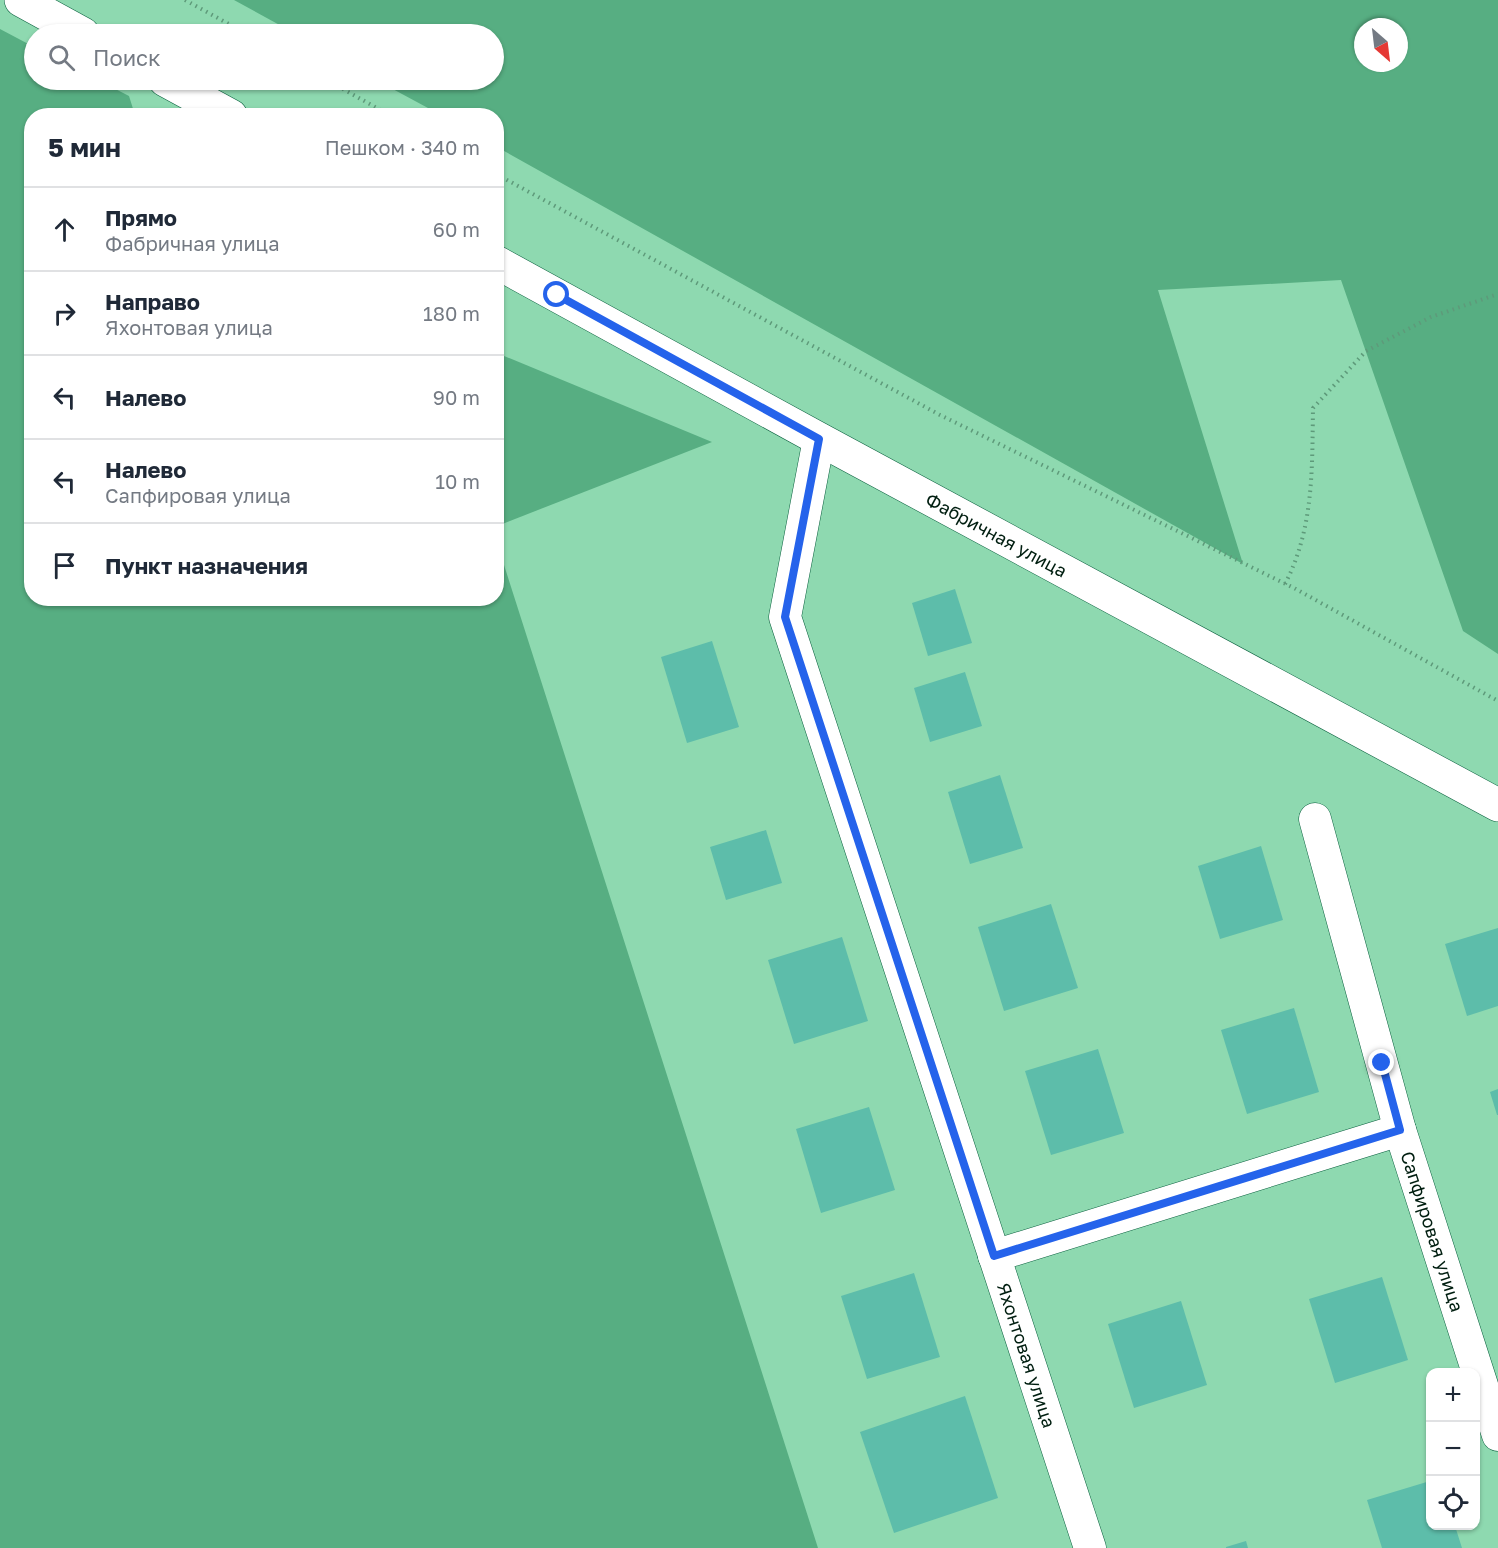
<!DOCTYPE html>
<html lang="ru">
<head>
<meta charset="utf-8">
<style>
	:root { --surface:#fff; --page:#f2f2f3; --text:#1f2937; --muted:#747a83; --line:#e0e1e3 }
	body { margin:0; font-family:"Golos Text",sans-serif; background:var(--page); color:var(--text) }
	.controls { position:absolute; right:18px; bottom:18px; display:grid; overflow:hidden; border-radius:12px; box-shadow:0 2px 4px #0004 }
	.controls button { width:54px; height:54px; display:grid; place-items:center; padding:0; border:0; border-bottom:2px solid var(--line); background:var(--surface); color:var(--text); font:30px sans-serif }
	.compass { position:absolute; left:1354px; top:18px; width:54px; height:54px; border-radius:50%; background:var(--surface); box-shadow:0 2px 4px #0004; rotate:152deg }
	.stop { position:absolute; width:18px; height:18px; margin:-14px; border:4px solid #2563eb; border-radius:50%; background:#fff }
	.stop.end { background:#2563eb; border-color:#fff; box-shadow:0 2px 6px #0008 }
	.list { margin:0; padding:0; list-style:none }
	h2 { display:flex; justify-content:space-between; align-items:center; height:78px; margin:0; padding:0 24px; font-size:26px }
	h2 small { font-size:20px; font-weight:400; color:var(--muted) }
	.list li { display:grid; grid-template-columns:39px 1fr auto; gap:18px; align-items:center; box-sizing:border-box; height:84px; padding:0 24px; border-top:2px solid var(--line) }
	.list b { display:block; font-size:22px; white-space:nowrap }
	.list p { margin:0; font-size:20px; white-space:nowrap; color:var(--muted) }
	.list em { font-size:20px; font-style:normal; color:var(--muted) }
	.icon { flex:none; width:33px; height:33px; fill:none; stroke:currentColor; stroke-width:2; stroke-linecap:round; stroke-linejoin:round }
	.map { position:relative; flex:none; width:1498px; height:1548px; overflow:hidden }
	.search { position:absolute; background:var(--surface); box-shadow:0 2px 4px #0004; left:24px; top:24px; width:480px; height:66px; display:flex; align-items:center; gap:15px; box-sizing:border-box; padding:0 21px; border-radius:33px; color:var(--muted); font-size:22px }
	.panel { position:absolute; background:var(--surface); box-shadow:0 2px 4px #0004; left:24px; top:108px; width:480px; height:498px; border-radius:24px }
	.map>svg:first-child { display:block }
</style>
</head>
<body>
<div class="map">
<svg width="1498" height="1548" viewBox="0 0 1498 1548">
	<rect width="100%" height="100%" fill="#8ed9b0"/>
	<g fill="#57ae82" fill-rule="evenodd">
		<path d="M234 0H1498V654L1463 631 1341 280 1158 290 1243 564 497 147 496 116 441 115 376 80H494V34H296ZM1363 27H1399V63H1363Z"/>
		<polygon points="0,29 34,47 34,80 98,80 129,96 135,115 32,116 32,598 496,598 497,543 818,1548 0,1548"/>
		<polygon points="497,353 712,442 497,526"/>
	</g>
	<g fill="#5dbdaa">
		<polygon points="955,589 972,643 928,656 912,603"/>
		<polygon points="712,641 739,727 687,743 661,657"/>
		<polygon points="965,672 982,726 930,742 914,688"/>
		<polygon points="1000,775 1023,848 970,864 948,792"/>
		<polygon points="766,830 782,883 726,900 710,847"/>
		<polygon points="1261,846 1283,920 1220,939 1198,866"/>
		<polygon points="1051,904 1078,988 1004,1011 978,927"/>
		<polygon points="1498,928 1498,1006 1467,1016 1445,944"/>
		<polygon points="842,937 868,1021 794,1044 768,960"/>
		<polygon points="1294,1008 1319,1092 1247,1114 1221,1030"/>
		<polygon points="1098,1049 1124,1133 1051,1155 1025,1071"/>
		<polygon points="1498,1089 1498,1115 1497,1115 1490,1092"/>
		<polygon points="869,1107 895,1190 821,1213 796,1129"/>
		<polygon points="914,1273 940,1357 867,1379 841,1296"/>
		<polygon points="1382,1277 1408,1360 1335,1383 1309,1299"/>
		<polygon points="1181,1301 1207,1385 1134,1408 1108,1324"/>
		<polygon points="965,1396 998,1498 894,1533 860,1432"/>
		<polygon points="1430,1481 1430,1526 1455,1526 1462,1548 1382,1548 1367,1500"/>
		<polygon points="1246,1541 1248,1548 1226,1548 1226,1547"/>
	</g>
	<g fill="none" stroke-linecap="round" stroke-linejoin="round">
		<g stroke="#085f3d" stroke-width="33">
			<g id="street">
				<path id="s1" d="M819 439 785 617 1090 1548"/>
				<path id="s2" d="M1315 819 1400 1130 1498 1435"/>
				<polyline points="994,1256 1400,1130"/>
			</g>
		</g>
		<g stroke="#085f3d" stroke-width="34">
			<g id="secondary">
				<polyline points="21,0 83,34"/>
				<polyline points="165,80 231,116"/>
				<path id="s3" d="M496 262 819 439 1498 805"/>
			</g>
		</g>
		<g stroke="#5e9a7a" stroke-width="4" stroke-dasharray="1.5 4.5" stroke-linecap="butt">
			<polyline points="185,0 247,34"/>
			<polyline points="327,80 391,116"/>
			<polyline points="496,174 940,415 1294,588 1498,701"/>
			<path d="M1285 584C1314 528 1312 469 1313 408L1366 351 1431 317 1498 294"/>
		</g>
		<use href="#street" stroke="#fff" stroke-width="32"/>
		<use href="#secondary" stroke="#fff" stroke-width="33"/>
	</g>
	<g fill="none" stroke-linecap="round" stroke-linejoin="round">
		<polyline stroke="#2563eb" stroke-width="8" points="557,295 819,439 785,617 994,1256 1400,1130 1382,1063"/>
	</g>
	<g text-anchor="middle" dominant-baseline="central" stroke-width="6" stroke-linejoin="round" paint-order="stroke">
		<g font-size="18" fill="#001e10" stroke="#8ed9b0">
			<text stroke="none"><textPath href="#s3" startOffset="570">Фабричная улица</textPath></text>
			<text stroke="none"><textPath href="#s2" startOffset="429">Сапфировая улица</textPath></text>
			<text stroke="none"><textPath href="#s1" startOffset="958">Яхонтовая улица</textPath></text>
		</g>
	</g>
</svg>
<div class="controls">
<button>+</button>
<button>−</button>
<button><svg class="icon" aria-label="locate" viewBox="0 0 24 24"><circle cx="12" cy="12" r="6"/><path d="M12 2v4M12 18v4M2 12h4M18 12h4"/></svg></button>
</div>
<svg class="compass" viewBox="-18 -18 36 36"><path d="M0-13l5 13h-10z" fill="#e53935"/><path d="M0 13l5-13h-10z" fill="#747a83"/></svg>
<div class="stop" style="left:557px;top:295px"></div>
<div class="stop end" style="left:1382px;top:1063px"></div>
<div class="search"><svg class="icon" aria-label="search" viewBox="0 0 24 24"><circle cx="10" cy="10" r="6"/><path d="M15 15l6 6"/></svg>Поиск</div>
<section class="panel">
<h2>5 мин<small>Пешком · 340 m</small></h2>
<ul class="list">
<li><svg class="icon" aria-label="ahead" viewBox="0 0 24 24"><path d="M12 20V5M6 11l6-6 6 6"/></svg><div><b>Прямо</b><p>Фабричная улица</p></div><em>60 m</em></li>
<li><svg class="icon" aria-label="right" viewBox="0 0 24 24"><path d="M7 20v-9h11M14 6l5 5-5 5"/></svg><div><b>Направо</b><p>Яхонтовая улица</p></div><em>180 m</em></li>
<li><svg class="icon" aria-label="left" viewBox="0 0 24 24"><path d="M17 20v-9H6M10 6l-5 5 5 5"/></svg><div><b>Налево</b></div><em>90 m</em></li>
<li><svg class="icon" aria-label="left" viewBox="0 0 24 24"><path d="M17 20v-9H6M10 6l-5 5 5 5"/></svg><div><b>Налево</b><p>Сапфировая улица</p></div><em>10 m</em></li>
<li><svg class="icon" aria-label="arrive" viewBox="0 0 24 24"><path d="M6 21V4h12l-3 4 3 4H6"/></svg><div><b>Пункт назначения</b></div></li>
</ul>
</section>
</div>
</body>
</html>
